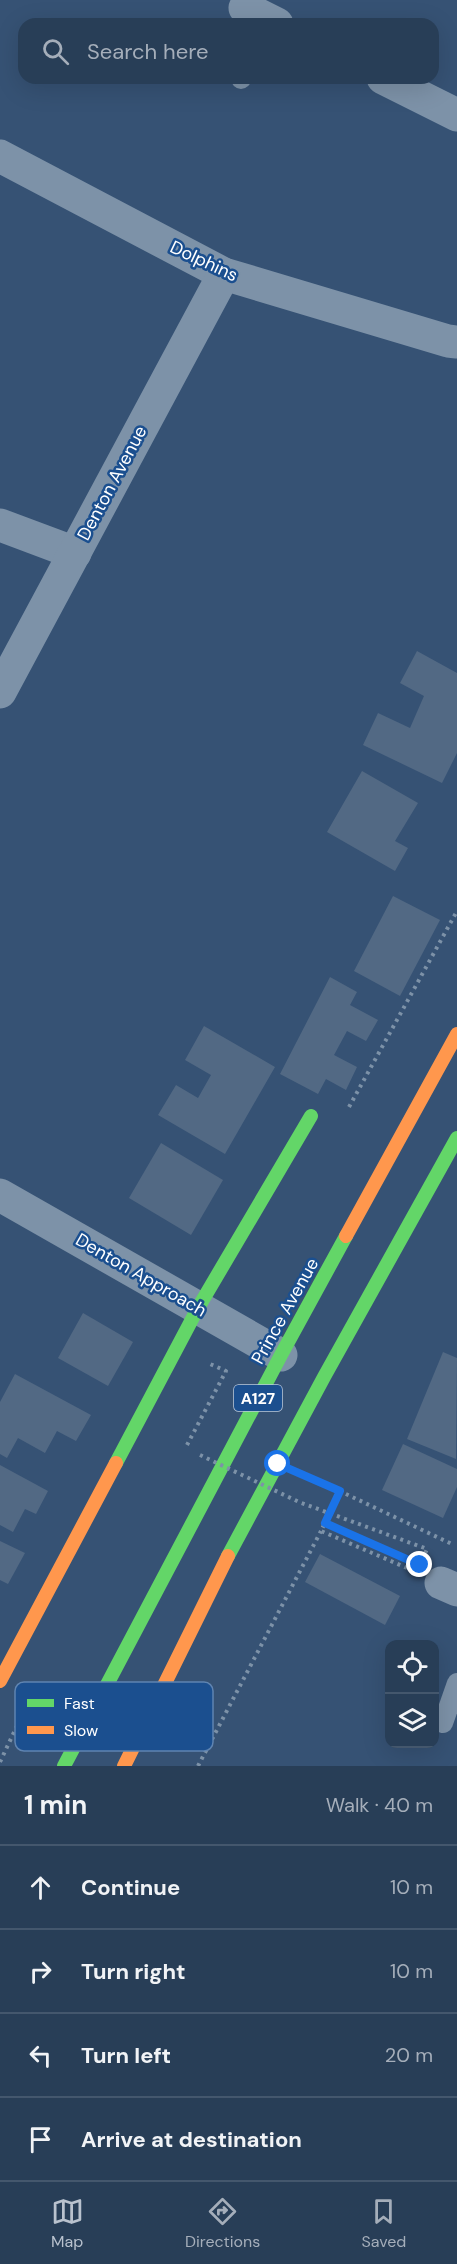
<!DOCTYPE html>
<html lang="en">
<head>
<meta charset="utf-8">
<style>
	:root { --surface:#283e57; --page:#30455d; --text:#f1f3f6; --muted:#a5aeba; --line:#44576d; --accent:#b9c2ce }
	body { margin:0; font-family:"DM Sans",sans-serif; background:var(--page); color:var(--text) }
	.controls { position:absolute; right:18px; bottom:18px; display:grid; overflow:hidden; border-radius:12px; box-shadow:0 6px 24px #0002 }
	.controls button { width:54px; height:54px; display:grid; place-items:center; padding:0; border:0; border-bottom:2px solid var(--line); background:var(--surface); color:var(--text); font:30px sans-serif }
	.stop { position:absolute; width:18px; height:18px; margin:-14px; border:4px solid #1a73e8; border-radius:50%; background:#fff }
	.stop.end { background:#1a73e8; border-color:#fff; box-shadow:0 2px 6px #0008 }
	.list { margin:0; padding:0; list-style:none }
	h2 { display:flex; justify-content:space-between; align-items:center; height:78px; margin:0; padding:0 24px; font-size:26px }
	h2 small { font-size:20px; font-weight:400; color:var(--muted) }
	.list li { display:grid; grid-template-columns:39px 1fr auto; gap:18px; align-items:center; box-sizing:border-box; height:84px; padding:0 24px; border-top:2px solid var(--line) }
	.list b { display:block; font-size:22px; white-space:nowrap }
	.list em { font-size:20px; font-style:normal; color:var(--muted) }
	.icon { flex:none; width:33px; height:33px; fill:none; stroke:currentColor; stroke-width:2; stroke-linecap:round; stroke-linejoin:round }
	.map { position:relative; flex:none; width:457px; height:1766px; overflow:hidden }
	.search { position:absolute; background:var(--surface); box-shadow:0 6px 24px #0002; left:18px; right:18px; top:18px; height:66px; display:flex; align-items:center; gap:15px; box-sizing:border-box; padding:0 21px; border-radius:18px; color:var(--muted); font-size:22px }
	.sheet { height:414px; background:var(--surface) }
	nav { display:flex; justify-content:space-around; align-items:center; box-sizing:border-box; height:84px; border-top:2px solid var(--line); background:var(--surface); font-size:16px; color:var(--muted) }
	nav a { display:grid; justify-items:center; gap:3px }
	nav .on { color:var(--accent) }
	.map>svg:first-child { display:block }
</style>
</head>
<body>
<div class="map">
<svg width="457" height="1766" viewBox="0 0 457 1766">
	<rect width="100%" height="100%" fill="#365274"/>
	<g fill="#526984">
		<polygon points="417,651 457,673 457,753 442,783 363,745 378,713 410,728 424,696 400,683"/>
		<polygon points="362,771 418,803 395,841 408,848 395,871 327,832"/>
		<polygon points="393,896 440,920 400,996 354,971"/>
		<polygon points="330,977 357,992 350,1005 378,1020 366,1041 347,1031 334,1055 357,1067 346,1090 326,1079 318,1094 280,1074"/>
		<polygon points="204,1026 275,1067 225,1154 158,1115 176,1085 198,1098 211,1075 185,1060"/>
		<polygon points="161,1143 223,1180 191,1235 129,1198"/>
		<polygon points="83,1313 133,1342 108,1386 58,1358"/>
		<polygon points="443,1352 457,1358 456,1459 407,1439"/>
		<polygon points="15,1374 91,1415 76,1441 57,1431 45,1453 18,1438 7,1458 0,1454 0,1402"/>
		<polygon points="403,1444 457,1469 457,1487 443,1518 382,1490"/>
		<polygon points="0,1465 48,1491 36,1514 25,1509 13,1532 0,1525"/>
		<polygon points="0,1541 25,1553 8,1584 0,1580"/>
		<polygon points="320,1554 400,1596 385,1625 305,1582"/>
	</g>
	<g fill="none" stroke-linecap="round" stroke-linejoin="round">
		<g stroke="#7d92a8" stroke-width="4" stroke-dasharray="3 4.5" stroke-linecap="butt">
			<polyline points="349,1107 457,911"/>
			<polyline points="187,1445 226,1371 210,1364"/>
			<polyline points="312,1478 454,1545"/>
			<polyline points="340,1491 321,1531 407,1568"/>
			<polyline points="0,1762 24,1711"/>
			<polyline points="198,1766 321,1531"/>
		</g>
		<g stroke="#7d92a8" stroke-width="20">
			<polyline points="241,79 242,78"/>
			<polyline points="443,1723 457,1683"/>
		</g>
		<g stroke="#7d92a8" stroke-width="33">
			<polyline points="245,8 277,24"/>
			<polyline points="383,78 457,115"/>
			<polyline points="0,156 224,274 448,341 457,342"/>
			<polyline points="0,525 75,553"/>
			<polyline points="0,692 224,274"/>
			<polyline points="0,1195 281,1355"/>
			<polyline points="441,1583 457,1590"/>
		</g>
		<g stroke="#63d668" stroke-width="14">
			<polyline points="116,1463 198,1308 311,1116"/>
			<polyline points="228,1556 324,1377 457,1138"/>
			<polyline points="64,1766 281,1355 346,1236"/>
		</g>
		<g stroke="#ff974d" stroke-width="14">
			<polyline points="346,1236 457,1034"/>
			<polyline points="0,1681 116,1463"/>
			<polyline points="124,1766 228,1556"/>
		</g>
		<polyline stroke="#7d92a8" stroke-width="4" stroke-dasharray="3 4.5" stroke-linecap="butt" points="200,1455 299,1502 427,1549 420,1565 325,1523"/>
	</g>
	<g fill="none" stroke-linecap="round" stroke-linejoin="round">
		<polyline stroke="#1a73e8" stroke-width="8" points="278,1464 340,1491 325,1523 420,1565"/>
	</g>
	<g text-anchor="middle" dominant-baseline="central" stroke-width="5" stroke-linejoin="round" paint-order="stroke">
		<rect fill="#1b4f8f" stroke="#bbcadd" stroke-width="1.5" x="234" y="1385" width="48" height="26" rx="4.5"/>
		<g font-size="16" font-weight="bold" fill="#fff">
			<text x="258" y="1398">A127</text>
		</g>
		<g font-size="18" fill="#fff" stroke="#1b4f8f">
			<text transform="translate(204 261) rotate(25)">Dolphins</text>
			<text transform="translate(112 483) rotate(-62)">Denton Avenue</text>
			<text transform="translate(141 1275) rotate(30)">Denton Approach</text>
			<text transform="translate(285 1311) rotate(-61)">Prince Avenue</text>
		</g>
	</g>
	<rect x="15" y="1682" width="198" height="69" rx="9" fill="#1b4f8f" stroke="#5f84b1" stroke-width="1.5"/>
	<rect x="27" y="1699" width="27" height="8" fill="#63d668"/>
	<rect x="27" y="1726" width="27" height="8" fill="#ff974d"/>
	<g font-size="16" fill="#fff">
		<text x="64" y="1709">Fast</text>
		<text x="64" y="1736">Slow</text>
	</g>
</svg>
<div class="controls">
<button><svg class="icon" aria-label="locate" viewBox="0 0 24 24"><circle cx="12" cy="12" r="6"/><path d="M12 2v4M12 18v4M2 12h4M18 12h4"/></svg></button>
<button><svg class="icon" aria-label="layers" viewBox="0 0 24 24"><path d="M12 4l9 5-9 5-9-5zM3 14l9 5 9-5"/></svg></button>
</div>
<div class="stop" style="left:278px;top:1464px"></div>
<div class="stop end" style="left:420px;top:1565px"></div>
<div class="search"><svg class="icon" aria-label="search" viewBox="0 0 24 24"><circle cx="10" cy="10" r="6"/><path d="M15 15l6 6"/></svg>Search here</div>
</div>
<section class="sheet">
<h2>1 min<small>Walk · 40 m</small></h2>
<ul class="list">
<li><svg class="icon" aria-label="ahead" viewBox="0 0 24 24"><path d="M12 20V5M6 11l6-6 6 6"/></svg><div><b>Continue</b></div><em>10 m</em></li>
<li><svg class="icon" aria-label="right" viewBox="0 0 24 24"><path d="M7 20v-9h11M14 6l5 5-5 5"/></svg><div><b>Turn right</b></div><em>10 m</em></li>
<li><svg class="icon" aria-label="left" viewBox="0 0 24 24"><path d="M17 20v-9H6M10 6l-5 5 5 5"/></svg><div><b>Turn left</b></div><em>20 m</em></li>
<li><svg class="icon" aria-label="arrive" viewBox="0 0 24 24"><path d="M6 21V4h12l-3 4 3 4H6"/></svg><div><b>Arrive at destination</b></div></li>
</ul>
</section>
<nav>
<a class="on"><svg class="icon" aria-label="map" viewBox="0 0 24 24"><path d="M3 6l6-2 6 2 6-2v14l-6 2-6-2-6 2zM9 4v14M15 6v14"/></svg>Map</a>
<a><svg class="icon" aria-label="directions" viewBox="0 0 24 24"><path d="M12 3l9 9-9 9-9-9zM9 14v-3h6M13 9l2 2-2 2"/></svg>Directions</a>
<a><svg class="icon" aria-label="saved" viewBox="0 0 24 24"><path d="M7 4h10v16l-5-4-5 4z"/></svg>Saved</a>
</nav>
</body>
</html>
